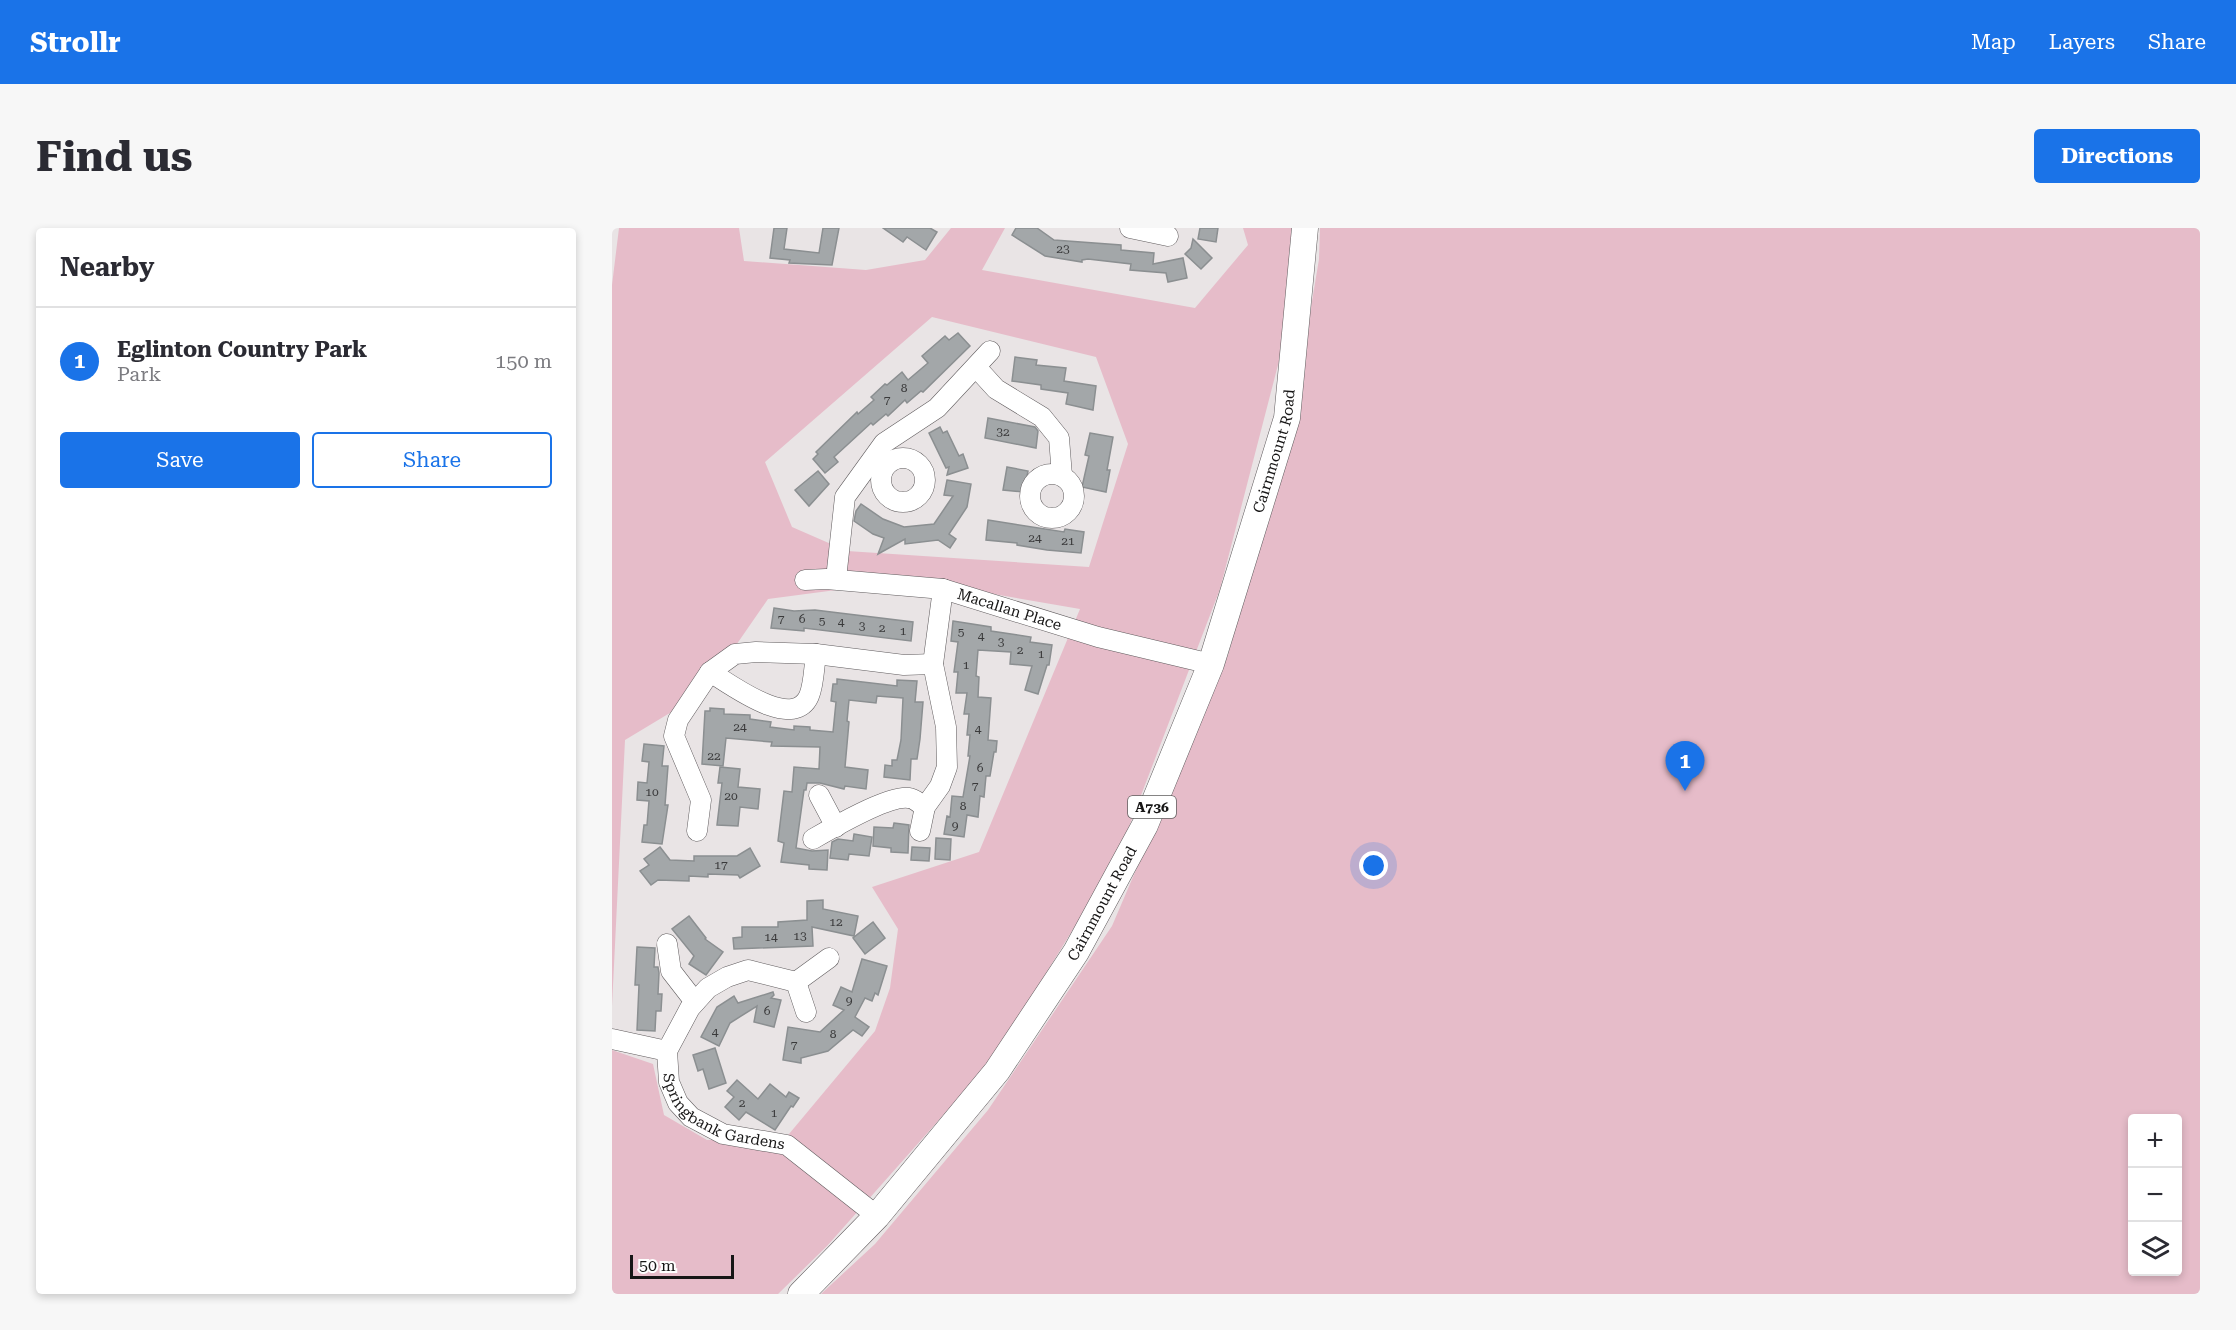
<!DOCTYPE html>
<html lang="en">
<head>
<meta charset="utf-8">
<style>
	:root { --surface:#fff; --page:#f7f7f7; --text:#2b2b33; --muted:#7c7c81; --line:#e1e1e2; --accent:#1a73e8 }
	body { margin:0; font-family:"Roboto Serif",serif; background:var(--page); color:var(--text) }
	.controls { position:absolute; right:18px; bottom:18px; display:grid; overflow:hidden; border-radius:6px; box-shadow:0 3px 9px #0003 }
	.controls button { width:54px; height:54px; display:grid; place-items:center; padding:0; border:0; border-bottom:2px solid var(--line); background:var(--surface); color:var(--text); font:30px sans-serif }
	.scale { position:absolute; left:18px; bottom:15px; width:104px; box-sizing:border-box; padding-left:6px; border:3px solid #171616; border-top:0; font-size:16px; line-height:21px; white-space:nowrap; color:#171616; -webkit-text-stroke:4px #fff; paint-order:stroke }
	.you { position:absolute; left:762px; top:638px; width:21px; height:21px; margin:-15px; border:4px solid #fff; border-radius:50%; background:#1a73e8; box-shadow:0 0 0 9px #1a73e833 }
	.badge { display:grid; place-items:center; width:39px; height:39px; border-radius:50%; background:var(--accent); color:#fff; font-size:20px; font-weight:700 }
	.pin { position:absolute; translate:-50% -50px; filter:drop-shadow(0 2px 3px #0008) }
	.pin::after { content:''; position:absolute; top:32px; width:21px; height:18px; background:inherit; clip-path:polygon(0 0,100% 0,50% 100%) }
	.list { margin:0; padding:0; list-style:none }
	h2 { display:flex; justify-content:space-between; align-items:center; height:78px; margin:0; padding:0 24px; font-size:26px }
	h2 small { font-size:20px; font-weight:400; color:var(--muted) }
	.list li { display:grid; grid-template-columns:39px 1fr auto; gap:18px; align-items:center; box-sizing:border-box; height:108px; padding:0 24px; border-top:2px solid var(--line) }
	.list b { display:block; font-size:22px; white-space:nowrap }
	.list p { margin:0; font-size:20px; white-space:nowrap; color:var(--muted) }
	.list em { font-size:20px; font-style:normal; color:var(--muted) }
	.actions { display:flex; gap:12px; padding:18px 24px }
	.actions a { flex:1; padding:14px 0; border:2px solid var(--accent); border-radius:6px; text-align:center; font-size:21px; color:var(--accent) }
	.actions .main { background:var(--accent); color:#fff }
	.icon { flex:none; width:33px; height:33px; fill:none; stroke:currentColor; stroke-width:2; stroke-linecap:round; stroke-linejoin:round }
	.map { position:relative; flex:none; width:1588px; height:1066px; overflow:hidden; border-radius:6px }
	header { display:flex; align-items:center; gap:36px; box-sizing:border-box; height:84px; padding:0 30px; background:var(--accent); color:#fff }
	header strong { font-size:28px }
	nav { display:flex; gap:33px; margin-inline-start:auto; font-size:21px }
	.intro { display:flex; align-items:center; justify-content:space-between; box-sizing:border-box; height:144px; padding:0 36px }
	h1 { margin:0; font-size:42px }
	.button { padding:15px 27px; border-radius:6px; background:var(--accent); color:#fff; font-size:21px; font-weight:700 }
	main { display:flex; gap:36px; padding:0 36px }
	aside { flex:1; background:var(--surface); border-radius:6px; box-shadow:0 3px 9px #0003 }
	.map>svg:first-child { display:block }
</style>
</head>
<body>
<header>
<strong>Strollr</strong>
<nav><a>Map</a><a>Layers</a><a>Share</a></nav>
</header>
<div class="intro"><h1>Find us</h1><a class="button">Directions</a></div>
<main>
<aside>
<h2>Nearby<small></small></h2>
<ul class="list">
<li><span class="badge">1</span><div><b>Eglinton Country Park</b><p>Park</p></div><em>150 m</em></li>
</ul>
<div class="actions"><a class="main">Save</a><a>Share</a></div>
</aside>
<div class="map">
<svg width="1588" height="1066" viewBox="0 0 1588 1066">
	<rect width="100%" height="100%" fill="#e9e4e5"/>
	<g fill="#e6bcc9" fill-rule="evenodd">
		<path d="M7 0H127L132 33 254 42 313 32 339 0H393L370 42 583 80 636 17 631 0H680L675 102 608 361 505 630 381 831 215 1018 166 1066H0V822L41 836 52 887 95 912H172L263 803 278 760 286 701 260 659 367 624 468 381 300 352 156 371 91 465 13 512 0 778V57ZM320 89 484 129 516 216 477 339 235 323 180 299 153 234Z"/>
		<path d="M708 0H1588V1066H209L263 1016 376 882 500 698 616 427 665 250 689 140 707 31ZM1520 890H1566V1044H1520Z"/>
	</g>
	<g fill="#a3a7a9" stroke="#8b8f91" stroke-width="1.5">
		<polygon points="162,0 175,0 172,21 207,25 211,0 227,0 220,37 177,35 178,32 158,30"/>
		<polygon points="271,0 318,0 325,4 314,22 295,9 291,14"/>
		<polygon points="404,0 425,0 442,12 509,17 509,22 542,25 541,36 571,30 575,50 556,54 554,45 518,42 519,36 476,31 470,32 470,34 433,28 400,7"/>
		<polygon points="588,0 606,0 604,14 586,11"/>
		<polygon points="581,11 600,30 589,41 573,26 579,20"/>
		<polygon points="346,105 358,118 311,164 309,163 295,175 293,172 276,188 274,186 261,197 259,195 222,229 226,234 213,245 201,231 206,226 204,224 245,184 246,186 262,172 259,169 273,156 275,157 290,144 296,152 316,135 310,128 333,108 337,112"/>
		<polygon points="403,129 425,132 424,137 454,140 452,153 484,158 481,182 454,176 456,165 429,161 429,157 400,153"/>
		<polygon points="376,190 423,199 426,203 424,220 373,210"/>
		<polygon points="328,199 331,205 335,203 347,228 351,226 356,240 335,247 337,239 334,240 317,205"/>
		<polygon points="478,205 501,209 495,242 498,242 494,264 470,259 477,228 473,227"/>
		<polygon points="395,239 416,243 412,264 391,262"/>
		<polygon points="206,243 217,256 197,278 183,262"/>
		<polygon points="335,252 359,256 355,279 337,306 344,311 338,320 326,312 293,316 293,311 266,326 272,310 261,306 242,293 244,283 249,276 271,291 292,299 322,296 341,268 332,267"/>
		<polygon points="376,292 452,304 453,301 472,304 469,325 435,322 405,317 405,315 374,312"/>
		<polygon points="162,380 182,383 203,382 301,394 299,413 192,400 192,403 159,400"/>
		<polygon points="341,393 379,399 379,403 419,409 418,414 440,417 437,437 435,437 426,466 413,462 420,438 398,436 399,424 366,422 364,448 367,449 366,469 379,470 376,512 385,513 384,524 382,524 378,548 374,548 372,569 368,568 366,589 355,587 352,609 332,606 335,588 338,589 340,568 351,569 358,528 356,528 358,507 355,507 357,486 352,486 355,465 344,465 346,444 342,444 346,414 339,413"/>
		<polygon points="225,451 285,458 285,452 305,453 303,474 311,474 308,511 305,531 299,531 298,552 272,549 273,537 280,538 280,532 285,532 289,512 291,470 265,468 264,475 237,472 235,493 237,494 233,539 256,542 254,561 233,558 232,561 208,555 195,555 194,562 192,562 184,620 200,623 216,622 215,642 197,641 197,637 169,634 172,615 166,613 172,563 180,564 182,539 207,541 208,519 159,518 160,514 114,510 111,538 90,536 93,483 98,483 98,480 112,481 112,486 138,487 138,491 159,494 158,499 182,502 182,498 198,499 198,502 221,504 224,474 219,473 221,456 225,456"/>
		<polygon points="32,516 52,518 50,538 56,538 53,577 56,577 50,616 30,614 32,597 35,597 37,573 25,572 26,554 35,555 37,534 30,533"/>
		<polygon points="108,539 128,541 126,559 148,561 146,581 128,579 126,598 105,597 110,555 106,555"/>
		<polygon points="282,595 297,597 296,625 279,624 279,620 261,618 262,599 281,600"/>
		<polygon points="242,606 260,609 257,628 237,626 236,632 218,630 220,614 226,611 241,613"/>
		<polygon points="324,610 339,611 338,632 323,631"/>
		<polygon points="48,619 58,632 82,633 82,628 125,628 138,620 148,638 128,650 126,647 96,646 96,649 77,648 77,653 46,652 39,657 28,643 37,637 32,631"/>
		<polygon points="300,619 318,620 317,633 299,632"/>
		<polygon points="211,672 211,681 246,688 242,708 200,699 201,718 122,721 121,710 130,709 130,699 166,699 166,694 195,692 195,673"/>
		<polygon points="77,688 94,710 93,711 111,724 94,747 77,736 82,728 60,701"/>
		<polygon points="261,694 273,710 253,726 241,710"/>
		<polygon points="25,719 43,720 42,739 46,739 47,745 46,766 50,766 49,783 44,783 43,803 25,802 27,757 23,757"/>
		<polygon points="250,731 275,738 266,767 263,765 260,773 253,770 243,789 257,799 250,808 241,802 216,823 189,830 189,835 171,832 176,799 208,804 232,782 221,777 229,759 240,764"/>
		<polygon points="161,764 162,767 159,770 169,772 162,799 142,794 145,778 118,795 107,818 89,809 105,779 122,768 126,775"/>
		<polygon points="103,820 114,855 97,861 91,841 86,843 81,827"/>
		<polygon points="125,852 146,871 158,856 174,869 177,864 187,870 181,879 179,878 163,902 134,884 127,892 113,879 122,869 115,863"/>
	</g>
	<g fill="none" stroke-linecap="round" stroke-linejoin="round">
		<g stroke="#605c5e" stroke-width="21">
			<g id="minor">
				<polyline points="518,0 556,8"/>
				<polyline points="364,139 384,161 430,189 447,210 450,248"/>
				<circle cx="291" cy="252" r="22"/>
				<circle cx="440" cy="268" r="22"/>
				<polyline points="224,351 233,269 272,215 325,180 378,123"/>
				<path id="s1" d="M193 352 214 351 331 361 486 409 599 436"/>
				<path d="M98 444C118 456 181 504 197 468 202 456 202 439 204 426"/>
				<polyline points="207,567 224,599"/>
				<polyline points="85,603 89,572 62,508 66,492 98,444 123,426 144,424 204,426 292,437 321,436"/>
				<polyline points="308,603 313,579 328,558 335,539 334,499 321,436 331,361"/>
				<path d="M201 611C220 600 277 567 297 570 302 570 308 576 313 579"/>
				<polyline points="55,716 59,743 83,774"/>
				<polyline points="184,754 217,730"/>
				<path id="s2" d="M194 784 184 754 136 742 115 749 96 760 78 780 55 823 57 854 66 875 79 889 111 906 175 917 265 988"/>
				<polyline points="0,811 55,823"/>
			</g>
		</g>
		<g stroke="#605c5e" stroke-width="27">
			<g id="major">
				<path id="s3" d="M189 1066 265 988 385 843 464 724 533 597 599 436 675 190 693 0"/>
			</g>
		</g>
		<use href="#minor" stroke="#fff" stroke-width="20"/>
		<use href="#major" stroke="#fff" stroke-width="26"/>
	</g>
	<g text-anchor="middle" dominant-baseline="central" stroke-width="4.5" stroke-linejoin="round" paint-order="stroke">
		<g font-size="12" fill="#3a3a3b">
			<text x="451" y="21">23</text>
			<text x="292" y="160">8</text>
			<text x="275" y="172">7</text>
			<text x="391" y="204">32</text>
			<text x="423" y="310">24</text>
			<text x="456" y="313">21</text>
			<text x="169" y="391">7</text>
			<text x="190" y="391">6</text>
			<text x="210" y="393">5</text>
			<text x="229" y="394">4</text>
			<text x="250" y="398">3</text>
			<text x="270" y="400">2</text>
			<text x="291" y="403">1</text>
			<text x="349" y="404">5</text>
			<text x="369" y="408">4</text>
			<text x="389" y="414">3</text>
			<text x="408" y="422">2</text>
			<text x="429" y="426">1</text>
			<text x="354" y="437">1</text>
			<text x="128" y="499">24</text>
			<text x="366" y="501">4</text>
			<text x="102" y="528">22</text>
			<text x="368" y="540">6</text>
			<text x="363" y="558">7</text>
			<text x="40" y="564">10</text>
			<text x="119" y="568">20</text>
			<text x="351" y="578">8</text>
			<text x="343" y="598">9</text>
			<text x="109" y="637">17</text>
			<text x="224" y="694">12</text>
			<text x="188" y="708">13</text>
			<text x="159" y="709">14</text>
			<text x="237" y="773">9</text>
			<text x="155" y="783">6</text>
			<text x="103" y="804">4</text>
			<text x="221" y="806">8</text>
			<text x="182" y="817">7</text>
			<text x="130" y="875">2</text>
			<text x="162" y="885">1</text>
		</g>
		<rect fill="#fff" stroke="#5d5c5c" stroke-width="1.5" x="516" y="568" width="48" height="22" rx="4.5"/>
		<g font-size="14" font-weight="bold" fill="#171616">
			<text x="540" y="579">A736</text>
		</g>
		<g font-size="15" fill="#171616" stroke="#fff">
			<text stroke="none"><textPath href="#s3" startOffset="981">Cairnmount Road</textPath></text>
			<text stroke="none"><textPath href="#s1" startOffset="208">Macallan Place</textPath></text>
			<text stroke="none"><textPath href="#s3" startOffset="495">Cairnmount Road</textPath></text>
			<text stroke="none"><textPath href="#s2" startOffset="298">Springbank Gardens</textPath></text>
		</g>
	</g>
</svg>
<div class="controls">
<button>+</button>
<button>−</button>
<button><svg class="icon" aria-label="layers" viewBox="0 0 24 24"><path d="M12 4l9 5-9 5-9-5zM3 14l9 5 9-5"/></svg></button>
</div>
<div class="scale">50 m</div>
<div class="you"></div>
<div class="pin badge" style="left:1073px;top:563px">1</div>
</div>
</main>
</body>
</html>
